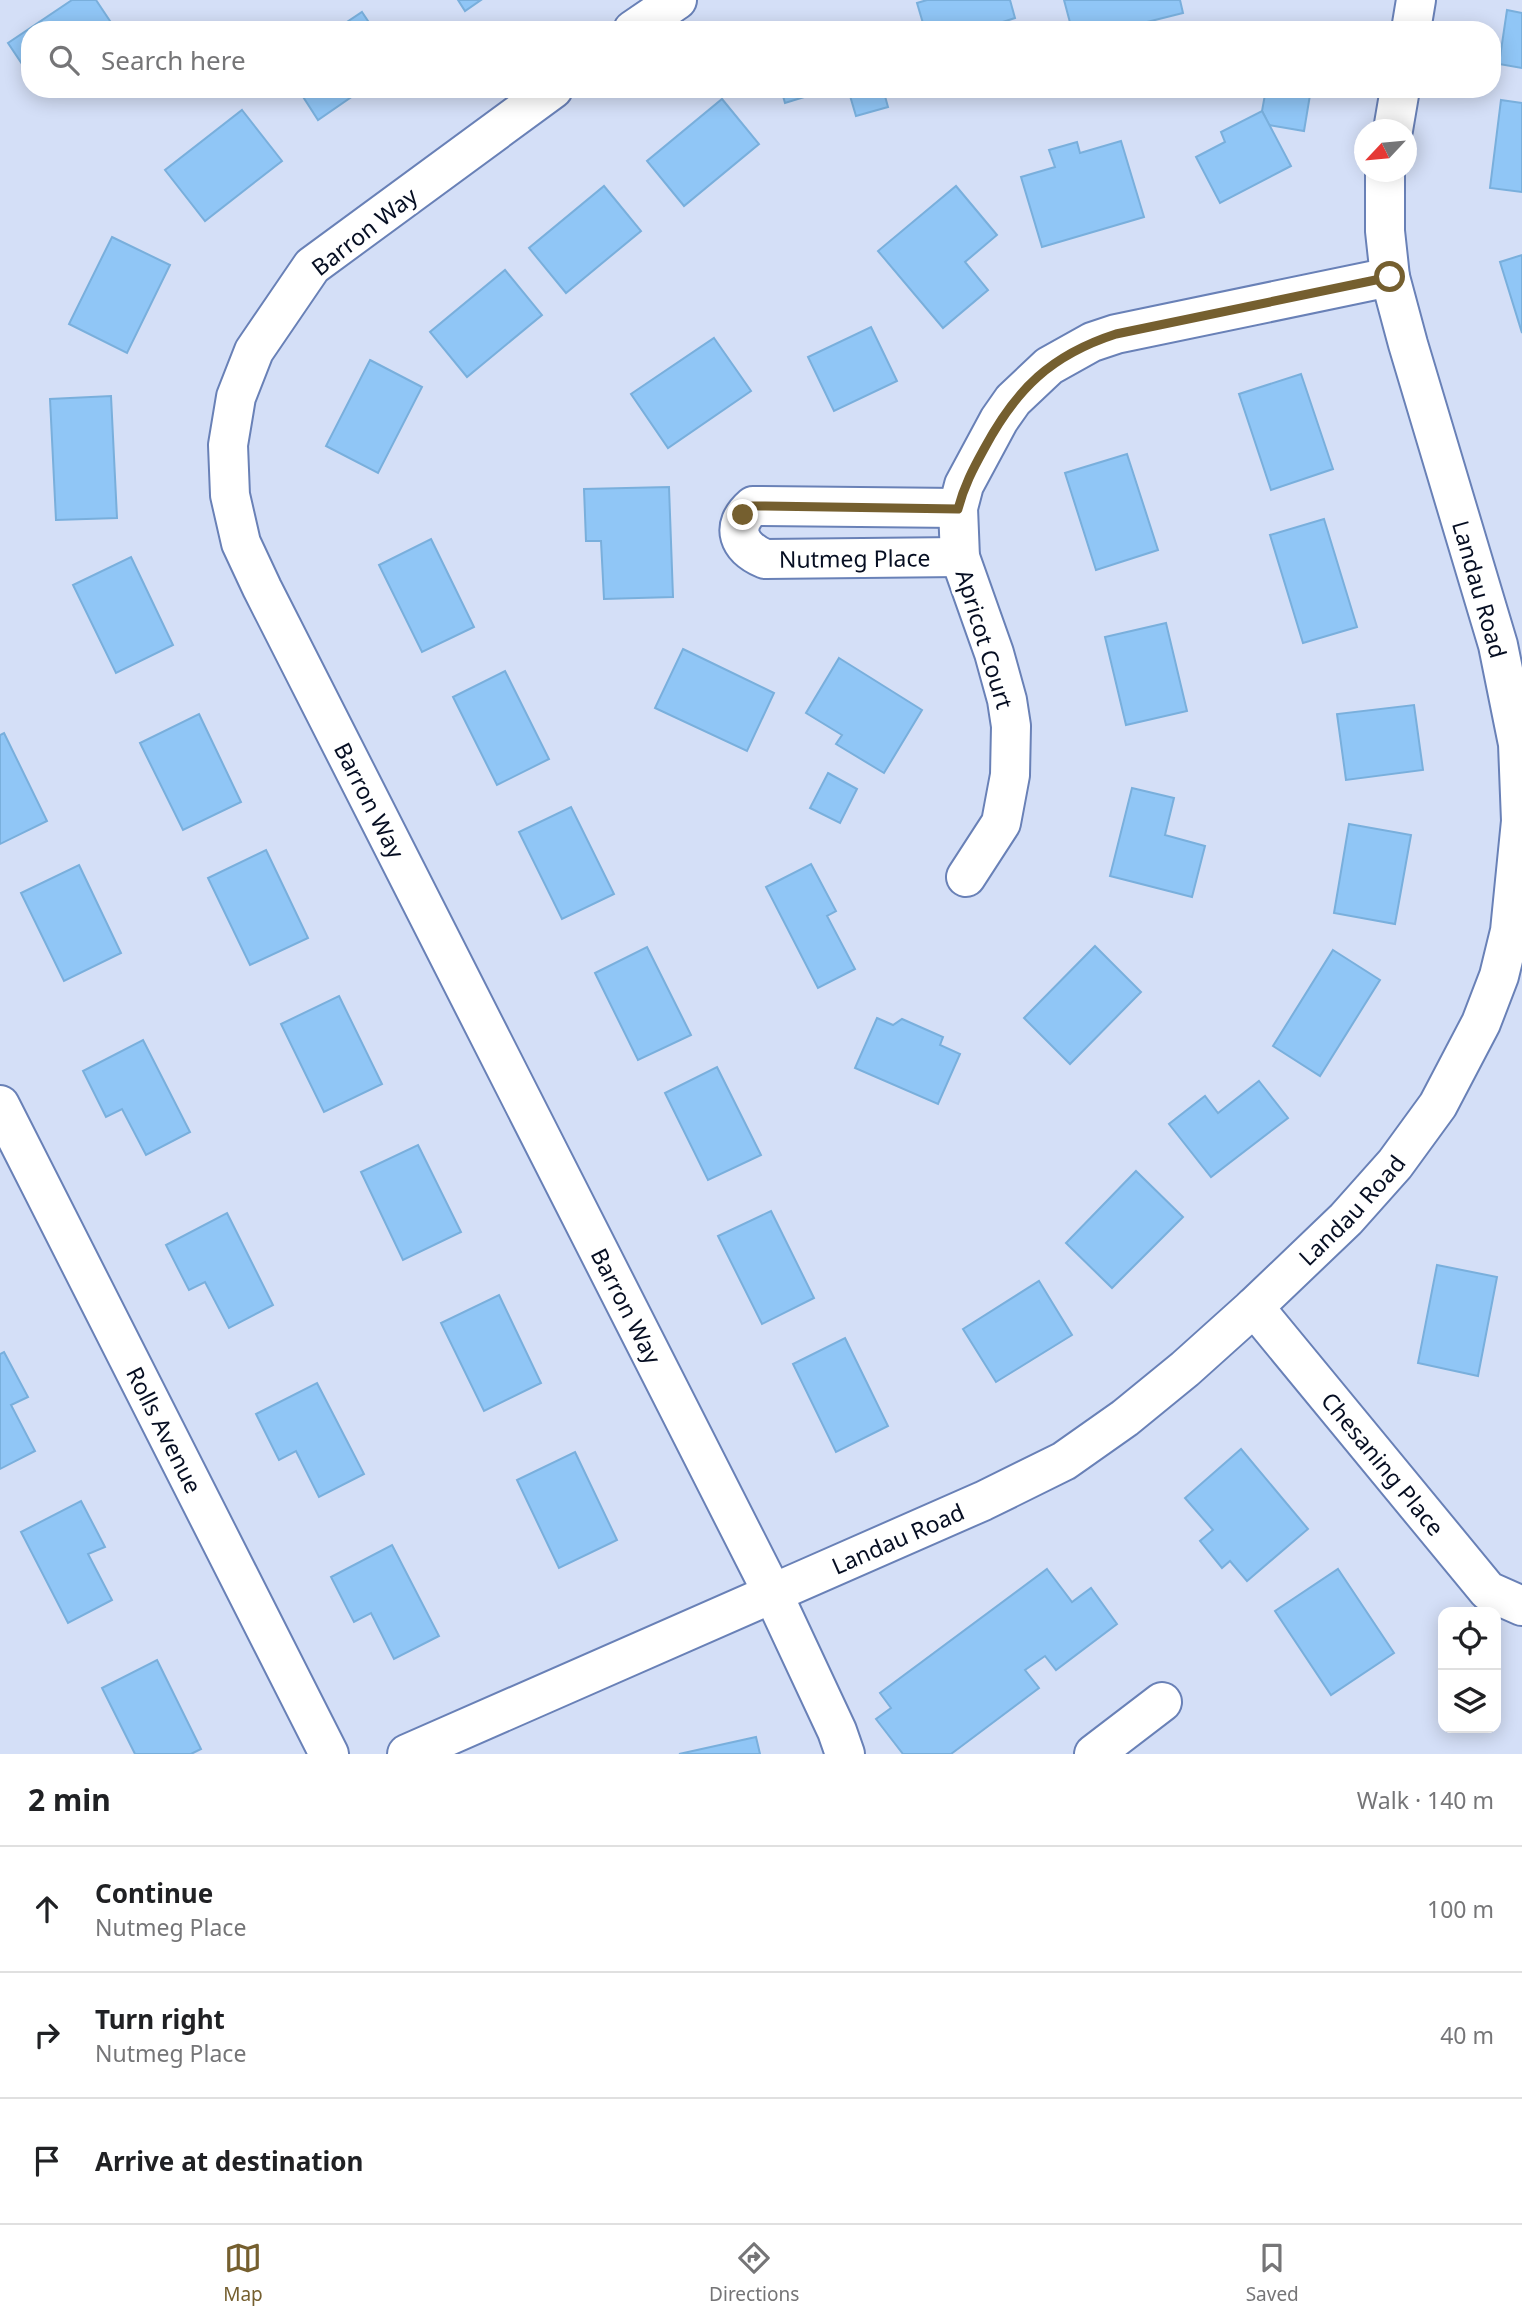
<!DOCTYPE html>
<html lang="en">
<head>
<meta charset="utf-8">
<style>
	:root { --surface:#fff; --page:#f2f2f2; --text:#202124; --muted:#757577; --line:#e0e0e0; --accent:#755f2f }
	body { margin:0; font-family:"Noto Sans",sans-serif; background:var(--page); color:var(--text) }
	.controls { position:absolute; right:21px; bottom:21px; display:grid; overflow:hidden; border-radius:14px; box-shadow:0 4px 18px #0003 }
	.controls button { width:63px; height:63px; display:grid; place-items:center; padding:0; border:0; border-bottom:2px solid var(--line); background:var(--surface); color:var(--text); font:35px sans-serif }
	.compass { position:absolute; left:1354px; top:119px; width:63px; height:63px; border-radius:50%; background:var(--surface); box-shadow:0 4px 18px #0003; rotate:244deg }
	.stop { position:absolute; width:21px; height:21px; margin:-16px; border:5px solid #755f2f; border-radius:50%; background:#fff }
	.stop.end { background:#755f2f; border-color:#fff; box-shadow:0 2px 7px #0008 }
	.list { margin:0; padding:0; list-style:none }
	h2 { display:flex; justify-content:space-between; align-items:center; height:91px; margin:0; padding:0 28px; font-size:30px }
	h2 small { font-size:23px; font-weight:400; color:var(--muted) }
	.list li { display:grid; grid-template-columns:46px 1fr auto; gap:21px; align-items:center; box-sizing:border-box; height:126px; padding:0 28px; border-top:2px solid var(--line) }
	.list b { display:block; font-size:26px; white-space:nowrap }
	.list p { margin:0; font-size:23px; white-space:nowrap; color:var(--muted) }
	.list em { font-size:23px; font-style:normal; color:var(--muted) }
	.icon { flex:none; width:38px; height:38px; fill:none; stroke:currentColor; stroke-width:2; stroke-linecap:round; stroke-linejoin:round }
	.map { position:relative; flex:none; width:1522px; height:1754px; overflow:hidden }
	.search { position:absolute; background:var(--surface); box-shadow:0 4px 18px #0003; left:21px; right:21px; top:21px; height:77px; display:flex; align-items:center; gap:18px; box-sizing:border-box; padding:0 24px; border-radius:28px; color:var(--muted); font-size:26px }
	.sheet { height:469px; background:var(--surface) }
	nav { display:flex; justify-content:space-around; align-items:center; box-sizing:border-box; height:98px; border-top:2px solid var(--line); background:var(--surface); font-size:19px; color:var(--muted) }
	nav a { display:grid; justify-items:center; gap:4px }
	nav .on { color:var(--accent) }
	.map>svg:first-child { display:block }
</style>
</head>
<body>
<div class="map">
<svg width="1522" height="1754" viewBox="0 0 1522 1754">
	<rect width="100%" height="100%" fill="#d4dff7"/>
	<g fill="#90c6f6" stroke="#79afdc" stroke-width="2">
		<polygon points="72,0 96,0 116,30 30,30 30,76 8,43"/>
		<polygon points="458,0 481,0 465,11"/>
		<polygon points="927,0 1010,0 1015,18 978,30 925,30 917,3"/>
		<polygon points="1064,0 1180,0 1183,13 1115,30 1072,30"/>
		<polygon points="1507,10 1522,13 1522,68 1499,64"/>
		<polygon points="362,12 374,30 335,30"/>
		<polygon points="298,89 363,89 318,120"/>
		<polygon points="781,89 830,89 785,103"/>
		<polygon points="848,89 883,89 888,107 856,116"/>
		<polygon points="1266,89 1311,89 1304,131 1269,125 1262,111"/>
		<polygon points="722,99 759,144 684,206 647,161"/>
		<polygon points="1501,100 1522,103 1522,192 1490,188"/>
		<polygon points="242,110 282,161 205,221 165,170"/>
		<polygon points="1262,111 1291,166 1220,203 1196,157 1225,142 1221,132"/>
		<polygon points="1121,141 1144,217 1042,247 1021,177 1055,167 1049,150 1077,142 1080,153"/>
		<polygon points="604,186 641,231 566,293 529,248"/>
		<polygon points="956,186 997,235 965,262 988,290 943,328 878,251"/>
		<polygon points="112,237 170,265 127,353 69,324"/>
		<polygon points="1522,255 1522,333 1500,262"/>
		<polygon points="505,270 542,315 467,377 430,332"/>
		<polygon points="871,327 897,381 834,411 808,357"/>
		<polygon points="714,338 751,391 668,448 631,394"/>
		<polygon points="370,360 422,387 378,473 326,446"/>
		<polygon points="1301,374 1333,469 1271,490 1239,394"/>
		<polygon points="111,396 117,518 56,520 50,399"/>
		<polygon points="1127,454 1158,550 1096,570 1065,473"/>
		<polygon points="669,487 673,597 604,599 601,541 586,541 584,489"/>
		<polygon points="1324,519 1357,627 1303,643 1270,535"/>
		<polygon points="431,539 474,627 422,652 379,565"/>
		<polygon points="131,557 173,645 116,673 73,585"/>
		<polygon points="1166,623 1187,711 1126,725 1105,637"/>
		<polygon points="683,649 774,693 747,751 655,708"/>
		<polygon points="839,658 922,710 884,773 836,744 842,735 806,713"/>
		<polygon points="505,671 549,759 497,785 453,697"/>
		<polygon points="1414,705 1423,770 1346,780 1337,714"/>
		<polygon points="199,714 241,802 183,830 140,743"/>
		<polygon points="4,733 47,821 0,844 0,735"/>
		<polygon points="828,773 857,789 840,823 810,808"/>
		<polygon points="1132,788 1174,798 1165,835 1205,846 1192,897 1110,876"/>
		<polygon points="571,807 614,894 562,919 519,832"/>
		<polygon points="1349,824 1411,835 1395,924 1334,913"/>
		<polygon points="266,850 308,938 250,965 208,878"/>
		<polygon points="811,864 836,911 827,916 855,969 818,988 766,887"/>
		<polygon points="79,865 121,953 64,981 21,893"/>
		<polygon points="1095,946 1141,992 1070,1064 1024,1018"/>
		<polygon points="647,947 691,1035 638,1060 595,973"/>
		<polygon points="1333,950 1380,980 1320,1076 1273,1046"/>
		<polygon points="339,996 382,1084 324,1112 281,1024"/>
		<polygon points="877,1018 893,1025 902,1019 943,1037 940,1045 960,1054 938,1104 855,1068"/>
		<polygon points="143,1040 190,1132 146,1155 122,1109 106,1117 83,1071"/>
		<polygon points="717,1067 761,1155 708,1180 665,1093"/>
		<polygon points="1259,1081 1288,1118 1211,1177 1169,1124 1205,1096 1218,1113"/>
		<polygon points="418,1145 461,1232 403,1260 361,1172"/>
		<polygon points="1136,1171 1183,1217 1112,1288 1066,1243"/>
		<polygon points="771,1211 814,1298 762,1324 718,1236"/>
		<polygon points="227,1213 273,1305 229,1328 205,1282 189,1290 166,1245"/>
		<polygon points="1437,1265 1497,1277 1478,1376 1418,1363"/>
		<polygon points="1039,1281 1072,1335 996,1382 963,1329"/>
		<polygon points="499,1295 541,1383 484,1411 441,1323"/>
		<polygon points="845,1338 888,1426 836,1452 793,1364"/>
		<polygon points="4,1352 28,1397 11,1405 35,1451 0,1469 0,1354"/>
		<polygon points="317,1383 364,1474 319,1497 296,1451 279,1460 256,1414"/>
		<polygon points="1241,1449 1308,1529 1247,1581 1230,1561 1222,1568 1200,1541 1213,1530 1185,1498"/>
		<polygon points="575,1452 617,1540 559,1568 517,1480"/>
		<polygon points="81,1501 105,1547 88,1554 112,1600 68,1623 21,1532"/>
		<polygon points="392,1545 439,1636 394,1659 371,1613 354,1622 331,1577"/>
		<polygon points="1047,1569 1072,1602 1091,1588 1117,1624 1056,1670 1045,1656 1025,1670 1039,1688 951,1754 903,1754 876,1719 891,1708 880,1693"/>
		<polygon points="1338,1569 1394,1653 1331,1695 1275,1611"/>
		<polygon points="157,1660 201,1749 191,1754 135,1754 102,1688"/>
		<polygon points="756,1737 760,1754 679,1754"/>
	</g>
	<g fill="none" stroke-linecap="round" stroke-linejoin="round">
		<g stroke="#6981b7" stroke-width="42">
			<g id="minor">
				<polyline points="633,30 677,0"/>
				<polyline points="1411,30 1416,0"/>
				<path id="s1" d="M553 89 312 266 254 351 236 397 228 445 230 495 241 543 262 588 772 1592 837 1731 845 1754"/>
				<polyline points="1393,130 1400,89"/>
				<path id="s2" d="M958 508 753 506C729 527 739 548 765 559L960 557"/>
				<polyline points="966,877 1001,823 1010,775 1011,726 1007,700 994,653 960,557 958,508 964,485 999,420 1013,400 1049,366 1092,342 1116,334 1390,277"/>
				<path id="s3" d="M0 1105 329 1754"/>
				<path id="s4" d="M1254 1307 1488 1591 1522 1606"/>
				<path id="s5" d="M407 1754 983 1501 1064 1461 1125 1418 1185 1369 1254 1307 1346 1219 1395 1164 1438 1105 1481 1023 1499 976 1510 931 1521 821 1518 744 1498 645 1408 344 1390 277 1385 231V172"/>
				<polyline points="1094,1754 1162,1702"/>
			</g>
		</g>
		<use href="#minor" stroke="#fff" stroke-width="38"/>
	</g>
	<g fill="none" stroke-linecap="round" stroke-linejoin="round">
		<path stroke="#755f2f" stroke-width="9" d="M743 515 752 506H765L958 509C964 486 973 469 984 449 1016 389 1051 355 1116 334L1390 277"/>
	</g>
	<g text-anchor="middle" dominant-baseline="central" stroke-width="7" stroke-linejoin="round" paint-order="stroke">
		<g font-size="23" fill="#060e22" stroke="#fff">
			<text transform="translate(364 231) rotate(-38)">Barron Way</text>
			<text stroke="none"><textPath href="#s2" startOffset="364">Nutmeg Place</textPath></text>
			<text transform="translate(1480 589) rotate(74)">Landau Road</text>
			<text transform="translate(985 639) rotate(73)">Apricot Court</text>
			<text stroke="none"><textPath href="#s1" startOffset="887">Barron Way</textPath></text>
			<text stroke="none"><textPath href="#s5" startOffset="1102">Landau Road</textPath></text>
			<text stroke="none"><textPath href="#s1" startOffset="1454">Barron Way</textPath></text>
			<text stroke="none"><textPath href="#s3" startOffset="364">Rolls Avenue</textPath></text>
			<text stroke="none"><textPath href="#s4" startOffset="203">Chesaning Place</textPath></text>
			<text stroke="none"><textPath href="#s5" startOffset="536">Landau Road</textPath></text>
		</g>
	</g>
</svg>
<div class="controls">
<button><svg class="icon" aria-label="locate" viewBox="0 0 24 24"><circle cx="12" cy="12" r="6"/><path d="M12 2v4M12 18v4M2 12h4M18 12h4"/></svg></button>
<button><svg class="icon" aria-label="layers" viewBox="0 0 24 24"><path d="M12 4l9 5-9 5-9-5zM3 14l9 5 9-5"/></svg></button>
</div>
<svg class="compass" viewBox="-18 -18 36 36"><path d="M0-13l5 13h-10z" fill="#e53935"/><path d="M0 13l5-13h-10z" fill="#757577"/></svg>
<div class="stop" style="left:1390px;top:277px"></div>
<div class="stop end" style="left:743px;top:515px"></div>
<div class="search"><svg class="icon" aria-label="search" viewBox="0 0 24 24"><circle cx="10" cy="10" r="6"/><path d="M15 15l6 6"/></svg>Search here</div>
</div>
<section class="sheet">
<h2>2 min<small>Walk · 140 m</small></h2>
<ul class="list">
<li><svg class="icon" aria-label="ahead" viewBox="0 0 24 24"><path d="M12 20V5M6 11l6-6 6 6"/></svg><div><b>Continue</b><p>Nutmeg Place</p></div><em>100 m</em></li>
<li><svg class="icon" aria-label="right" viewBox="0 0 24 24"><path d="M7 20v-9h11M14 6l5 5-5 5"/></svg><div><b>Turn right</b><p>Nutmeg Place</p></div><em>40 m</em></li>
<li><svg class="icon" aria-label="arrive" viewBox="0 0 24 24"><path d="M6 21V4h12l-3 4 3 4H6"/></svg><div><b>Arrive at destination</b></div></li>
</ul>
</section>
<nav>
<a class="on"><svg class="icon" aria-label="map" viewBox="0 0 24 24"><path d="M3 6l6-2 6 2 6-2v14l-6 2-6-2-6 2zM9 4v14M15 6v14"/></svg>Map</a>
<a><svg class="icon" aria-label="directions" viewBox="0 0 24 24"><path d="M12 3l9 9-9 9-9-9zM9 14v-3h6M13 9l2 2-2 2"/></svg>Directions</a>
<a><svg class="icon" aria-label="saved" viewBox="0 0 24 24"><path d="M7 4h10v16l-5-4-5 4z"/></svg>Saved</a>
</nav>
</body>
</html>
